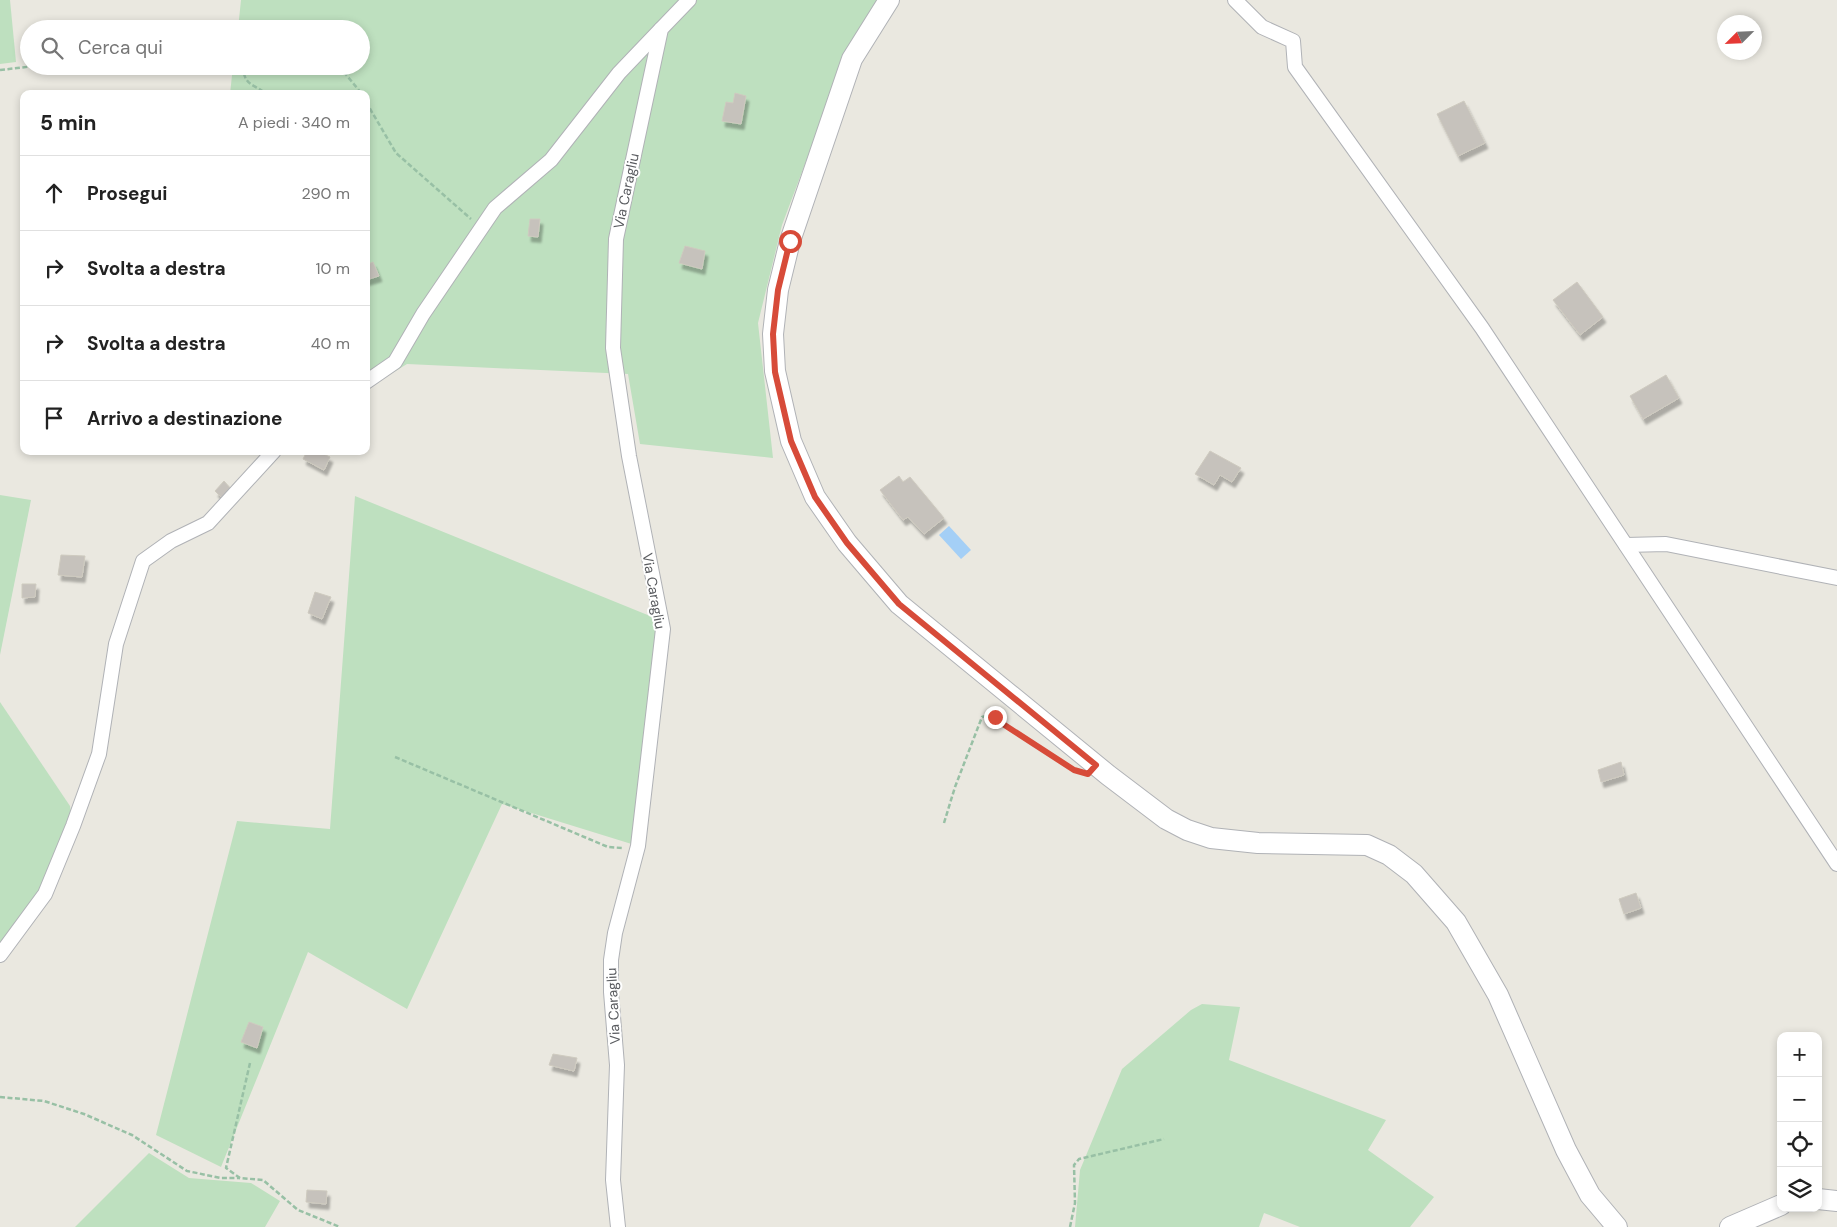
<!DOCTYPE html>
<html lang="it">
<head>
<meta charset="utf-8">
<style>
	:root { --surface:#fff; --page:#f2f2f2; --text:#222; --muted:#767676; --line:#e0e0e0 }
	body { margin:0; font-family:"DM Sans",sans-serif; background:var(--page); color:var(--text) }
	.controls { position:absolute; right:15px; bottom:15px; display:grid; overflow:hidden; border-radius:10px; box-shadow:0 2px 8px #0003 }
	.controls button { width:45px; height:45px; display:grid; place-items:center; padding:0; border:0; border-bottom:1px solid var(--line); background:var(--surface); color:var(--text); font:25px sans-serif }
	.compass { position:absolute; left:1717px; top:15px; width:45px; height:45px; border-radius:50%; background:var(--surface); box-shadow:0 2px 8px #0003; rotate:246deg }
	.stop { position:absolute; width:15px; height:15px; margin:-11px; border:4px solid #d74b39; border-radius:50%; background:#fff }
	.stop.end { background:#d74b39; border-color:#fff; box-shadow:0 1px 5px #0008 }
	.list { margin:0; padding:0; list-style:none }
	h2 { display:flex; justify-content:space-between; align-items:center; height:65px; margin:0; padding:0 20px; font-size:21px }
	h2 small { font-size:16px; font-weight:400; color:var(--muted) }
	.list li { display:grid; grid-template-columns:32px 1fr auto; gap:15px; align-items:center; box-sizing:border-box; height:75px; padding:0 20px; border-top:1px solid var(--line) }
	.list b { display:block; font-size:19px; white-space:nowrap }
	.list em { font-size:16px; font-style:normal; color:var(--muted) }
	.icon { flex:none; width:28px; height:28px; fill:none; stroke:currentColor; stroke-width:2; stroke-linecap:round; stroke-linejoin:round }
	.map { position:relative; flex:none; width:1837px; height:1227px; overflow:hidden }
	.search { position:absolute; background:var(--surface); box-shadow:0 2px 8px #0003; left:20px; top:20px; width:350px; height:55px; display:flex; align-items:center; gap:12px; box-sizing:border-box; padding:0 18px; border-radius:28px; color:var(--muted); font-size:19px }
	.panel { position:absolute; background:var(--surface); box-shadow:0 2px 8px #0003; left:20px; top:90px; width:350px; height:365px; border-radius:10px }
	.map>svg:first-child { display:block }
</style>
</head>
<body>
<div class="map">
<svg width="1837" height="1227" viewBox="0 0 1837 1227">
	<defs>
		<filter id="shadow"><feDropShadow dx="3" dy="5.5" stdDeviation="1" flood-color="#0004"/></filter>
	</defs>
	<rect width="100%" height="100%" fill="#eae8e0"/>
	<g fill="#bee0bf">
		<polygon points="0,0 10,0 16,62 0,64"/>
		<polygon points="241,0 877,0 849,47 782,225 758,323 773,458 640,444 628,374 407,364 366,389 366,94 230,94 233,66 361,66 361,29 238,29"/>
		<polygon points="0,495 31,500 0,655"/>
		<polygon points="355,496 655,618 663,629 638,846 502,804 407,1009 308,952 221,1167 156,1135 237,821 330,829"/>
		<polygon points="0,702 70,806 73,826 45,894 0,955"/>
		<polygon points="1202,1004 1240,1007 1229,1060 1386,1120 1368,1150 1434,1197 1410,1227 1300,1227 1264,1213 1259,1227 1075,1227 1080,1170 1122,1069 1191,1010"/>
		<polygon points="149,1153 189,1178 251,1183 280,1201 265,1227 75,1227"/>
	</g>
	<polygon fill="#a4cff6" points="949,526 971,550 961,559 939,535"/>
	<g fill="#c6c2bc" stroke="#cecabf" filter="url(#shadow)">
		<polygon points="735,93 746,96 741,124 722,121 726,102 733,103"/>
		<polygon points="1464,101 1485,143 1458,156 1437,114"/>
		<polygon points="530,219 540,219 538,237 528,236"/>
		<polygon points="685,246 705,251 702,269 679,263"/>
		<polygon points="373,262 379,276 366,280 366,265"/>
		<polygon points="1577,282 1603,317 1580,335 1553,300"/>
		<polygon points="1666,375 1679,398 1643,419 1630,396"/>
		<polygon points="307,451 317,451 330,457 324,470 303,459"/>
		<polygon points="1210,451 1241,468 1232,482 1220,475 1214,485 1195,474"/>
		<polygon points="899,476 903,482 910,477 944,518 924,534 908,517 903,520 880,490"/>
		<polygon points="224,481 232,490 223,499 215,491"/>
		<polygon points="61,555 85,556 82,577 58,575"/>
		<polygon points="22,584 36,584 35,597 22,598"/>
		<polygon points="315,592 331,597 322,619 308,613"/>
		<polygon points="1621,762 1624,775 1601,782 1598,770"/>
		<polygon points="1636,893 1641,908 1624,914 1619,899"/>
		<polygon points="249,1022 263,1027 257,1048 241,1042"/>
		<polygon points="553,1054 577,1058 574,1071 549,1065"/>
		<polygon points="307,1190 327,1191 326,1204 306,1202"/>
	</g>
	<g fill="none" stroke-linecap="round" stroke-linejoin="round">
		<g stroke="#b0b2b6" stroke-width="16">
			<g id="street">
				<polyline points="1235,0 1262,27 1293,41 1295,67 1482,328 1837,864"/>
				<polyline points="366,382 395,362 423,314 495,208 551,160 619,73 661,29"/>
				<polyline points="1626,545 1666,544 1837,578"/>
				<polyline points="0,955 45,894 73,826 99,754 116,644 143,561 171,541 208,523 274,451"/>
				<polyline points="618,1227 613,1180 617,1065 611,992 611,960 615,933 638,846 663,629 629,456 613,348 616,239 661,29 689,0"/>
			</g>
		</g>
		<g stroke="#b0b2b6" stroke-width="22">
			<g id="secondary">
				<polyline points="889,0 852,59 790,241 778,290 773,334 775,371 791,441 815,497 847,543 899,604 1108,775 1166,819 1187,830 1211,838 1258,843 1367,845 1389,855 1414,874 1456,922 1498,995 1566,1150 1590,1195 1617,1227"/>
				<polyline points="1818,1199 1837,1201"/>
				<polyline points="1730,1227 1781,1205"/>
			</g>
		</g>
		<g stroke="#98c0a5" stroke-width="2.5" stroke-dasharray="5 2.5" stroke-linecap="butt">
			<path d="M243 66C244 87 254 83 266 94"/>
			<polyline points="339,66 362,94"/>
			<polyline points="0,70 35,66"/>
			<polyline points="366,102 396,153 471,219"/>
			<polyline points="395,757 608,847 622,848"/>
			<path d="M944 823 955 787 982 717C992 714 996 718 1003 724L1066 765"/>
			<polyline points="250,1063 226,1168 240,1178 263,1180 298,1210 340,1227"/>
			<polyline points="0,1097 44,1101 84,1114 132,1135 187,1171 221,1178 240,1178"/>
			<polyline points="1070,1227 1075,1203 1074,1165 1079,1159 1164,1139"/>
		</g>
		<use href="#street" stroke="#fff" stroke-width="14"/>
		<use href="#secondary" stroke="#fff" stroke-width="20"/>
	</g>
	<g fill="none" stroke-linecap="round" stroke-linejoin="round">
		<polyline stroke="#d74b39" stroke-width="6" points="790,241 778,290 773,334 775,372 791,441 815,497 847,543 899,604 1096,765 1088,774 1074,770 1003,724 995,717"/>
	</g>
	<g text-anchor="middle" dominant-baseline="central" stroke-width="4" stroke-linejoin="round" paint-order="stroke">
		<g font-size="14" fill="#595b5f" stroke="#fff">
			<text transform="translate(626 191) rotate(-78)">Via Caragliu</text>
			<text transform="translate(654 591) rotate(80)">Via Caragliu</text>
			<text transform="translate(613 1006) rotate(-93)">Via Caragliu</text>
		</g>
	</g>
</svg>
<div class="controls">
<button>+</button>
<button>−</button>
<button><svg class="icon" aria-label="locate" viewBox="0 0 24 24"><circle cx="12" cy="12" r="6"/><path d="M12 2v4M12 18v4M2 12h4M18 12h4"/></svg></button>
<button><svg class="icon" aria-label="layers" viewBox="0 0 24 24"><path d="M12 4l9 5-9 5-9-5zM3 14l9 5 9-5"/></svg></button>
</div>
<svg class="compass" viewBox="-18 -18 36 36"><path d="M0-13l5 13h-10z" fill="#e53935"/><path d="M0 13l5-13h-10z" fill="#767676"/></svg>
<div class="stop" style="left:790px;top:241px"></div>
<div class="stop end" style="left:995px;top:717px"></div>
<div class="search"><svg class="icon" aria-label="search" viewBox="0 0 24 24"><circle cx="10" cy="10" r="6"/><path d="M15 15l6 6"/></svg>Cerca qui</div>
<section class="panel">
<h2>5 min<small>A piedi · 340 m</small></h2>
<ul class="list">
<li><svg class="icon" aria-label="ahead" viewBox="0 0 24 24"><path d="M12 20V5M6 11l6-6 6 6"/></svg><div><b>Prosegui</b></div><em>290 m</em></li>
<li><svg class="icon" aria-label="right" viewBox="0 0 24 24"><path d="M7 20v-9h11M14 6l5 5-5 5"/></svg><div><b>Svolta a destra</b></div><em>10 m</em></li>
<li><svg class="icon" aria-label="right" viewBox="0 0 24 24"><path d="M7 20v-9h11M14 6l5 5-5 5"/></svg><div><b>Svolta a destra</b></div><em>40 m</em></li>
<li><svg class="icon" aria-label="arrive" viewBox="0 0 24 24"><path d="M6 21V4h12l-3 4 3 4H6"/></svg><div><b>Arrivo a destinazione</b></div></li>
</ul>
</section>
</div>
</body>
</html>
